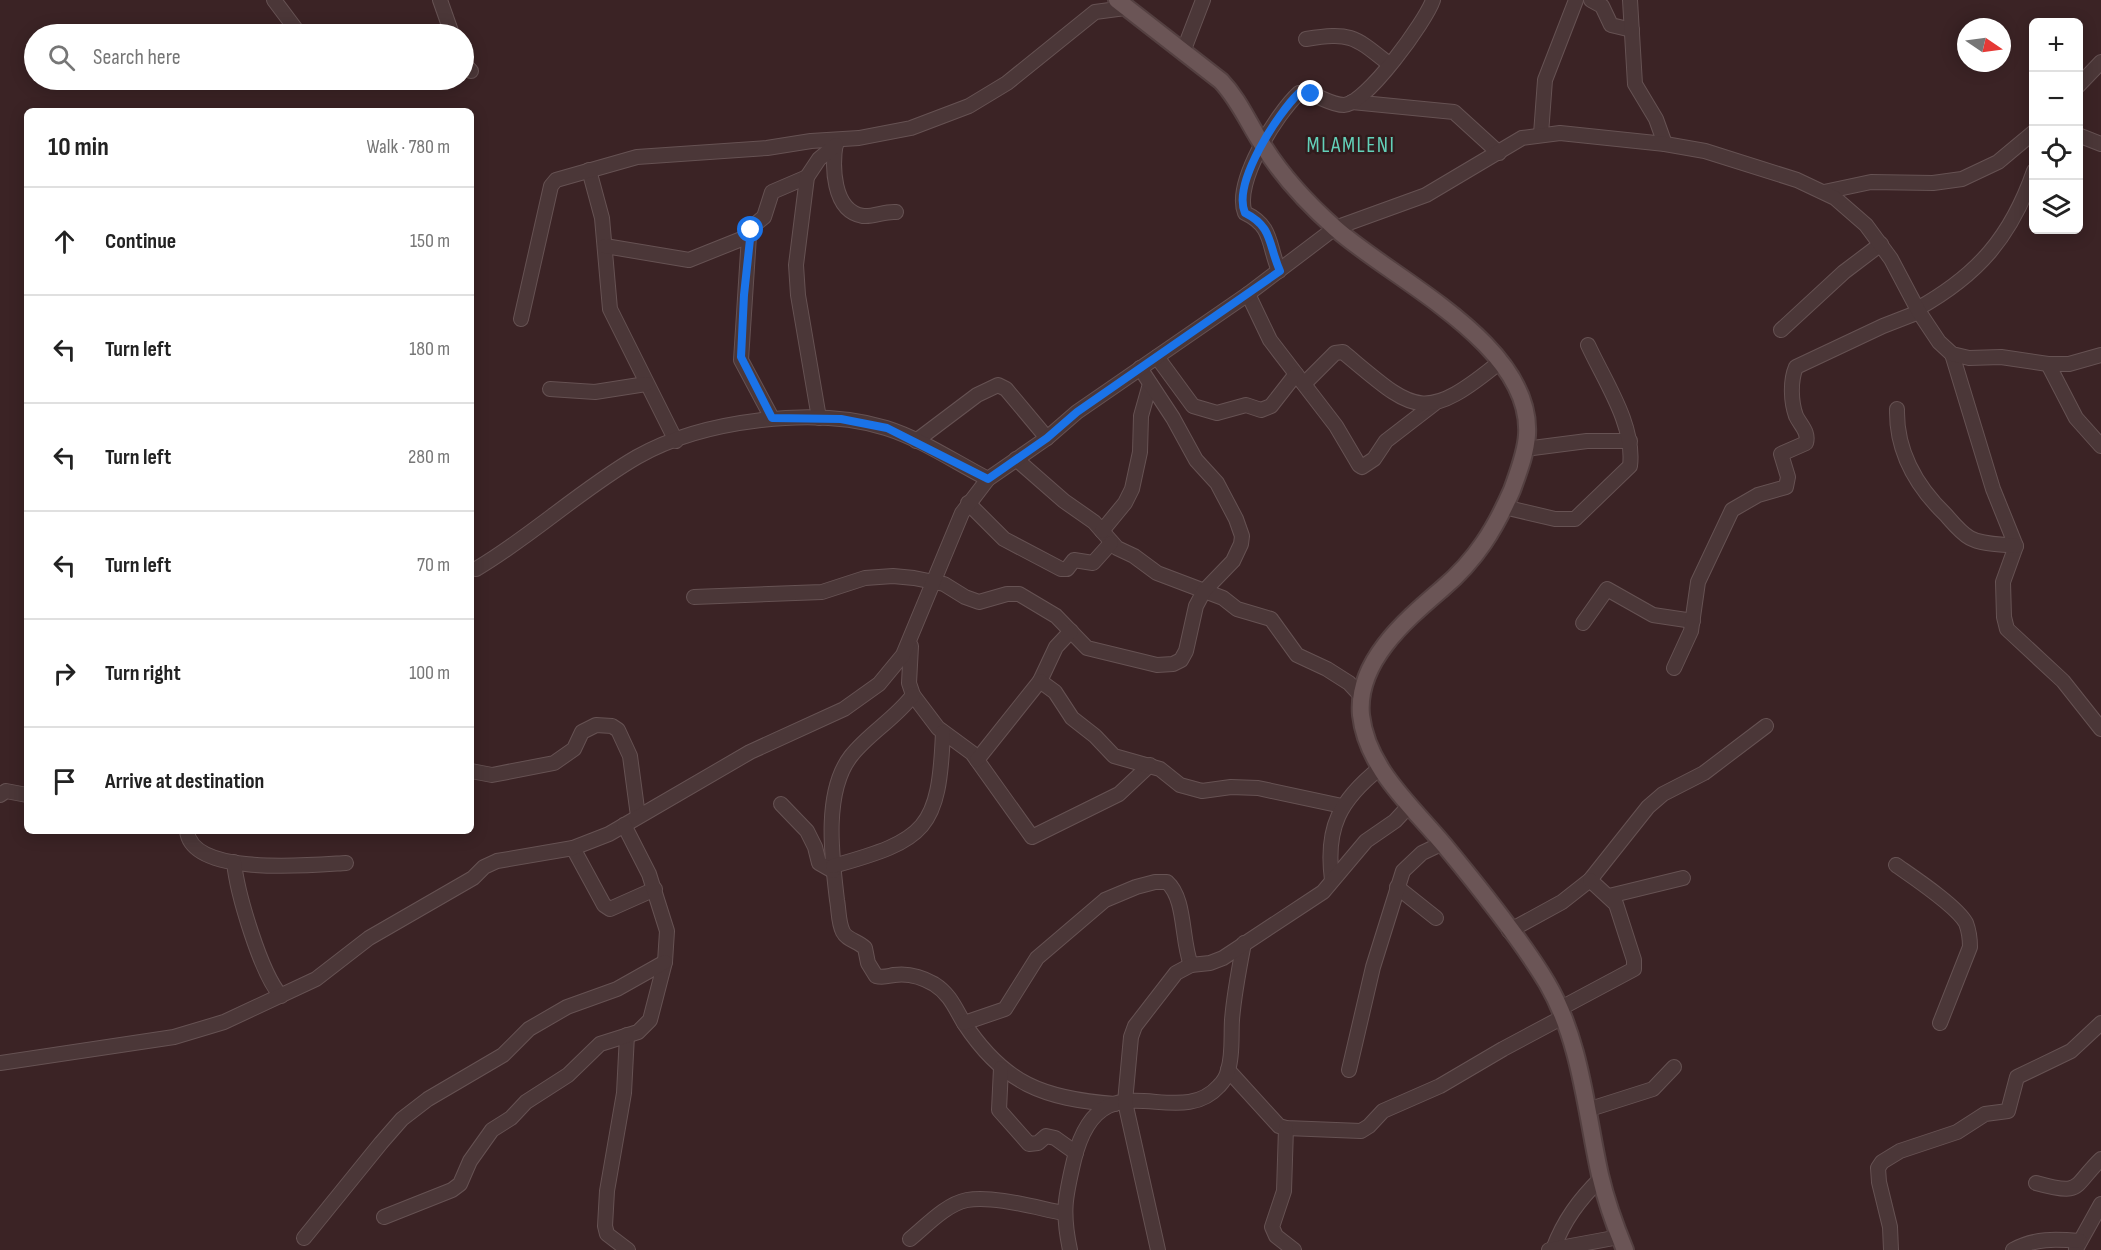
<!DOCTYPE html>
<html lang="en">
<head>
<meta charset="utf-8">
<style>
	:root { --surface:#fff; --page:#f6f6f6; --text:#222; --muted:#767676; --line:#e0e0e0 }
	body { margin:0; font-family:"Sofia Sans Condensed",sans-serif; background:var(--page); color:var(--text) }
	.controls { position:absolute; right:18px; top:18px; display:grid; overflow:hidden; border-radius:9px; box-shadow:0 3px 15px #0003 }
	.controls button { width:54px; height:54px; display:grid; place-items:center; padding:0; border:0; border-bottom:2px solid var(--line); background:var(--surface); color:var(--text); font:30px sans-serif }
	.compass { position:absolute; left:1957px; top:18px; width:54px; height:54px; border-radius:50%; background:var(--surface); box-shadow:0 3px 15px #0003; rotate:103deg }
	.stop { position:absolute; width:18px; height:18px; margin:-14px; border:4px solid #1a73e8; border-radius:50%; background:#fff }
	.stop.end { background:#1a73e8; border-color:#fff; box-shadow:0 2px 6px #0008 }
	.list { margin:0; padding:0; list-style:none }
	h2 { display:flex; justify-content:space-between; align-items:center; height:78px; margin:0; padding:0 24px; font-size:26px }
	h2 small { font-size:20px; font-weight:400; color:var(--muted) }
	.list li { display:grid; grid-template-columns:39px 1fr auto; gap:18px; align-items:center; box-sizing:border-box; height:108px; padding:0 24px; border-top:2px solid var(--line) }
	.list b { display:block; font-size:22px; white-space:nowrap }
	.list em { font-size:20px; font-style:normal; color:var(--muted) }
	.icon { flex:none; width:33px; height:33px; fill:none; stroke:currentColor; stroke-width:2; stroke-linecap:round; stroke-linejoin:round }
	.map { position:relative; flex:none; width:2101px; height:1250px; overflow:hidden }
	.search { position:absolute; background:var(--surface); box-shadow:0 3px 15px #0003; left:24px; top:24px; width:450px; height:66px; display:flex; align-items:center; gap:15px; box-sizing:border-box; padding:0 21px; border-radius:33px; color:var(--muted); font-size:22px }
	.panel { position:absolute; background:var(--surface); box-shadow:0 3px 15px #0003; left:24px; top:108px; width:450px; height:726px; border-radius:9px }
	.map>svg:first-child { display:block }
</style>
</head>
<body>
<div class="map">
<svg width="2101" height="1250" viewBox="0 0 2101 1250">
	<rect width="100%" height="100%" fill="#3b2325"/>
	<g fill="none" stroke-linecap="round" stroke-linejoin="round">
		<g stroke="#665253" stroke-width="16">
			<g id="minor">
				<polyline points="274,0 295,28"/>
				<polyline points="440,0 452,34"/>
				<polyline points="1591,0 1602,6 1611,25 1632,30"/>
				<polyline points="1630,0 1635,84 1656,119 1665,144"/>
				<path d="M1306 39C1351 32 1354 36 1389 64"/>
				<polyline points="1183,52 1203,0"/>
				<polyline points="464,64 471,71"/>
				<polyline points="2078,86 2101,62"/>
				<polyline points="1352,102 1454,112 1499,153"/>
				<polyline points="1541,134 1545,80 1576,0"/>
				<polyline points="2078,135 2101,144"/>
				<path d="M836 142C832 165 832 211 863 216 874 217 885 211 896 212"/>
				<polyline points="589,170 602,218 610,309 676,441"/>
				<polyline points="1824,192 1871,182 1933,183 1962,179 1998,162 2034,132"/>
				<polyline points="605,246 689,260 749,236"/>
				<path d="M1279 271C1268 245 1273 226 1245 213 1233 183 1277 113 1299 93 1315 91 1328 105 1344 105 1366 104 1426 21 1433 0"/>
				<polyline points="1248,294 1270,340 1336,426 1359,465 1362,467 1374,459 1386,441 1434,404"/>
				<path d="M1917 309C1978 275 2011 237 2034 171"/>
				<polyline points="521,319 551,186 556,180 637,157 767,148 811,141 859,138 911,128 969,106 1007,83 1095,12 1125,8"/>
				<polyline points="1781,330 1844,272 1881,244"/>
				<polyline points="1952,354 1993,489 2016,546 2003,582 2004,617 2007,629 2063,681 2101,729"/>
				<polyline points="1157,357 1193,406 1217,413 1246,405 1261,410 1271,406 1296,374"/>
				<polyline points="2048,364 2076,418 2101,446"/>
				<path d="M1304 384 1335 353 1343 352C1414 411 1422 426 1501 361"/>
				<polyline points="550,389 595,392 646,384"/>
				<path d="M1897 409C1896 452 1916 486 1946 515 1953 523 1961 533 1970 538 1983 545 2002 544 2016 546"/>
				<polyline points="772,418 741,360 749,236 753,226 764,217 772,192 807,177"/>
				<polyline points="819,418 798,295 796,265 807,177 819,159 836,145"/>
				<polyline points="916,441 977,395 998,385 1006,389 1047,438"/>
				<polyline points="1525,449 1587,441 1630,441"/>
				<polyline points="1016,459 1064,501 1094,522 1117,548 1134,556 1157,573 1223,598 1237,609 1271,619 1297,655 1327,669 1349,683 1362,697"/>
				<polyline points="968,503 1004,539 1061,569 1067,569 1074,560 1093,563 1111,543"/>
				<path d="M1504 507 1555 519H1575L1630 466C1635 425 1605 382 1588 345"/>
				<polyline points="1102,531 1125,503 1132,489 1140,452 1141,416 1150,384"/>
				<path d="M476 569C532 536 580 490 637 457 702 420 814 406 886 428 921 439 955 462 988 479"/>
				<polyline points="694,597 822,592 865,578 893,576 914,578 944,584 965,597 979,602 1007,594 1019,594 1056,616 1087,648 1157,665 1173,664 1181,660 1186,651 1196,606 1204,591 1233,561 1241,544 1242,536 1236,519 1217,483 1196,460 1173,418 1140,368"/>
				<polyline points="1583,623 1607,589 1653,615 1693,621"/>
				<polyline points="911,646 909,683 913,695 938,728 972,753 1032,837 1119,794 1150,765"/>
				<path d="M1674 668 1691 631 1698 582 1732 510 1758 495 1786 487 1788 477 1781 454 1806 443C1809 432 1801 426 1796 416 1791 402 1790 381 1796 367L1883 326 1919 312"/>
				<polyline points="1040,681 1056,647 1071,631"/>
				<path d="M913 695C895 719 869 733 851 756 823 792 832 858 837 900 839 910 838 922 843 932 847 940 858 941 865 948L868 963 876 976C883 978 888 976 894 975 908 973 922 977 934 984 950 994 955 1008 964 1023 1004 1084 1044 1099 1115 1104"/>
				<polyline points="977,760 1040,681 1055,692 1072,718 1095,736 1114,756 1160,769 1180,785 1202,791 1231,787 1258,788 1342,806"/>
				<polyline points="471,771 492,775 554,763 574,749 582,732 596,725 612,726 618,730 630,756 638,816"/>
				<polyline points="0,795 6,791 27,795"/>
				<polyline points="781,804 807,831 815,847 819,863 833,871"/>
				<path d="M187 831C192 877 312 865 346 863"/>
				<polyline points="573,848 604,905 610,909 655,889"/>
				<path d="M234 862C237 893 261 974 281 996"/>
				<path d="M1896 865C1913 877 1957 906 1966 923 1969 931 1970 939 1970 947L1940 1023"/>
				<path d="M833 866C927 840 939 829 943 732"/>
				<path d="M1332 880C1325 827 1340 800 1380 768"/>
				<polyline points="1397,887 1436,918"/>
				<polyline points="1609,896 1683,878"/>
				<polyline points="1509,931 1562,902 1590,880 1648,807 1663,794 1704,773 1766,726"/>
				<polyline points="1561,1008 1634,969 1634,960 1616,904 1590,880"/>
				<path d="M964 1023 1005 1009 1037 958 1105 900 1136 887 1155 882H1167C1186 899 1181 939 1191 965"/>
				<polyline points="627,1035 624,1093 607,1191 605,1226 607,1234 628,1250"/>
				<polyline points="0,1063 174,1037 224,1022 316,979 369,938 473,878 484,867 497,861 573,848 609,834 750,752 844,709 879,684 903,655 962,513 988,479 1047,438 1077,412 1248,294 1335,228 1426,195 1522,138 1560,133 1665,144 1705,151 1797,180 1835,198 1866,225 1891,259 1919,312 1939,342 1952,354 1969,358 2001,357 2048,364 2069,364 2101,355"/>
				<polyline points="1001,1068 999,1110 1029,1144 1038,1143 1046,1136 1055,1138 1076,1153"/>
				<polyline points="1228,1070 1279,1126 1286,1128 1361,1131 1369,1126 1383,1111 1440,1086 1503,1049 1563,1017"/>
				<polyline points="1349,1070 1373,967 1403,871 1422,853 1443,843"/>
				<polyline points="1587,1110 1653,1089 1674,1067"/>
				<polyline points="1286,1128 1284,1191 1272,1227 1276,1236 1294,1250"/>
				<path d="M2036 1183C2083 1196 2072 1187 2101 1159"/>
				<polyline points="384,1217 452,1190 460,1184 470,1161 492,1130 511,1118 526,1102 568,1075 600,1044 638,1032 650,1020 665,962 667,931 649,874 624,825"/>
				<polyline points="304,1238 381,1143 402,1119 428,1099 503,1055 529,1029 567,1007 617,989 665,962"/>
				<path d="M910 1239C926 1226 946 1204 967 1200 993 1195 1037 1208 1063 1213"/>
				<path d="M1553 1249C1564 1220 1579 1200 1601 1178"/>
				<polyline points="2076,1249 2101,1204"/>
				<path d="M1070 1250C1062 1212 1065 1198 1074 1160 1100 1053 1176 1134 1219 1086 1223 1082 1227 1075 1228 1070 1233 1055 1231 1036 1232 1020 1234 994 1239 969 1244 943"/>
				<polyline points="1158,1250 1125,1102 1131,1037 1135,1026 1176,973 1191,965 1210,963 1223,958 1323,892 1366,841 1395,821 1408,807"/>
				<polyline points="1549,1250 1619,1237"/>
				<polyline points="1891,1250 1890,1227 1879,1182 1878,1168 1882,1162 1900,1151 1957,1132 1985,1114 2008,1111 2017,1077 2071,1051 2101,1023"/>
				<path d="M2013 1250C2035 1238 2055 1239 2080 1241"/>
			</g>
		</g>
		<g stroke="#544041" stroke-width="20">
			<path id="major" d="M1117 0 1221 81C1240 101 1249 125 1264 147 1283 177 1308 204 1335 228 1393 280 1533 344 1527 435 1526 453 1518 473 1512 490 1495 529 1476 560 1443 588 1407 619 1356 661 1361 715 1367 769 1413 807 1445 846 1478 886 1521 939 1547 983 1581 1041 1586 1112 1600 1175 1606 1201 1615 1226 1625 1250"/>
		</g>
		<use href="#minor" stroke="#4b3738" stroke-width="14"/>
		<use href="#major" stroke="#6b5556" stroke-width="16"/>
	</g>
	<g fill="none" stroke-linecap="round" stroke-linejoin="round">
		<path stroke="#1a73e8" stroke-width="8" d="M751 230 744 295 741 357 772 418 841 419 887 428 988 479 1047 438 1077 412 1280 271C1268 244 1273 227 1245 213 1232 183 1278 113 1299 93L1311 94"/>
	</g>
	<g text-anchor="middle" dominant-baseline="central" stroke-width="5" stroke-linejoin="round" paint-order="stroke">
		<g font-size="22" letter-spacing="1.5" fill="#63d1b9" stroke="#301c1d">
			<text x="1351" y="145">MLAMLENI</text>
		</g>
	</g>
</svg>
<div class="controls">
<button>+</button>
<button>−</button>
<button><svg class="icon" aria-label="locate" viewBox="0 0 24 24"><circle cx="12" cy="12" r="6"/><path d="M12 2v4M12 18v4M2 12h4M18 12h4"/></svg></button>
<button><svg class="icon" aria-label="layers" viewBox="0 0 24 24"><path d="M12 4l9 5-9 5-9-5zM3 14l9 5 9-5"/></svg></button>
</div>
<svg class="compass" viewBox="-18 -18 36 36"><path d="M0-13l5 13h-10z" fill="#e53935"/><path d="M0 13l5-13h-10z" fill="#767676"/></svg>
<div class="stop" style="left:751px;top:230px"></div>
<div class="stop end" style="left:1311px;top:94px"></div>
<div class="search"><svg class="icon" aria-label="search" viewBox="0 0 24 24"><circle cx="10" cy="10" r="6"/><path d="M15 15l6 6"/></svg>Search here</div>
<section class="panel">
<h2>10 min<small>Walk · 780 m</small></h2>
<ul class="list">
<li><svg class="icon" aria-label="ahead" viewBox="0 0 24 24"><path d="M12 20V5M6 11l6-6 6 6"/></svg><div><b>Continue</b></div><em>150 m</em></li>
<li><svg class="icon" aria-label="left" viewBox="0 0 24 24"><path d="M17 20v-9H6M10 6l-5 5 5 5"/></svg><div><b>Turn left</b></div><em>180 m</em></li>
<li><svg class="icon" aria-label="left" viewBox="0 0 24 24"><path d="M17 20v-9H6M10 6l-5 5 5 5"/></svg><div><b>Turn left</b></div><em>280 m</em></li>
<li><svg class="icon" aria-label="left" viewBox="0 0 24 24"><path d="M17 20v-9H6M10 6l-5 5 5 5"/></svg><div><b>Turn left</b></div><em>70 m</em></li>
<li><svg class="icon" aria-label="right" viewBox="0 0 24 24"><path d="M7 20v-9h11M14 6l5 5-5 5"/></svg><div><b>Turn right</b></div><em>100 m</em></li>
<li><svg class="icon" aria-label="arrive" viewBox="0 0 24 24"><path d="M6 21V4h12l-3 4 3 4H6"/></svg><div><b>Arrive at destination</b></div></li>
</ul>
</section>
</div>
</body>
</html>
